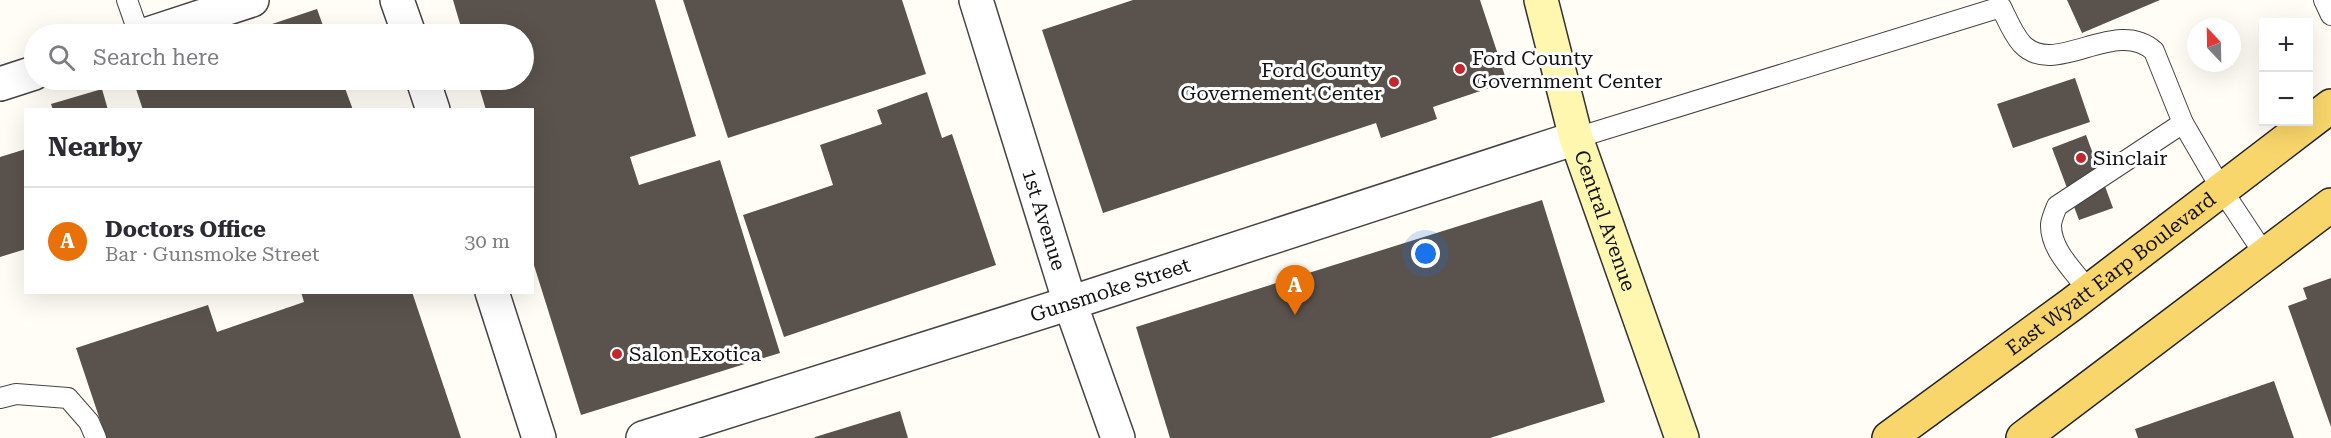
<!DOCTYPE html>
<html lang="en">
<head>
<meta charset="utf-8">
<style>
	:root { --surface:#fff; --page:#f7f7f7; --text:#2b2b33; --muted:#7c7c81; --line:#e1e1e2; --accent:#1a73e8 }
	body { margin:0; font-family:"Roboto Serif",serif; background:var(--page); color:var(--text) }
	.controls { position:absolute; right:18px; top:18px; display:grid; overflow:hidden; border-radius:0px; box-shadow:0 6px 24px #0002 }
	.controls button { width:54px; height:54px; display:grid; place-items:center; padding:0; border:0; border-bottom:2px solid var(--line); background:var(--surface); color:var(--text); font:30px sans-serif }
	.compass { position:absolute; left:2187px; top:18px; width:54px; height:54px; border-radius:50%; background:var(--surface); box-shadow:0 6px 24px #0002; rotate:338deg }
	.you { position:absolute; left:1426px; top:254px; width:21px; height:21px; margin:-15px; border:4px solid #fff; border-radius:50%; background:#1a73e8; box-shadow:0 0 0 9px #1a73e833 }
	.badge { display:grid; place-items:center; width:39px; height:39px; border-radius:50%; background:var(--accent); color:#fff; font-size:20px; font-weight:700 }
	.pin { position:absolute; translate:-50% -50px; filter:drop-shadow(0 2px 3px #0008) }
	.pin::after { content:''; position:absolute; top:32px; width:21px; height:18px; background:inherit; clip-path:polygon(0 0,100% 0,50% 100%) }
	.list { margin:0; padding:0; list-style:none }
	h2 { display:flex; justify-content:space-between; align-items:center; height:78px; margin:0; padding:0 24px; font-size:26px }
	h2 small { font-size:20px; font-weight:400; color:var(--muted) }
	.list li { display:grid; grid-template-columns:39px 1fr auto; gap:18px; align-items:center; box-sizing:border-box; height:108px; padding:0 24px; border-top:2px solid var(--line) }
	.list b { display:block; font-size:22px; white-space:nowrap }
	.list p { margin:0; font-size:20px; white-space:nowrap; color:var(--muted) }
	.list em { font-size:20px; font-style:normal; color:var(--muted) }
	.icon { flex:none; width:33px; height:33px; fill:none; stroke:currentColor; stroke-width:2; stroke-linecap:round; stroke-linejoin:round }
	.map { position:relative; flex:none; width:2331px; height:438px; overflow:hidden }
	.search { position:absolute; background:var(--surface); box-shadow:0 6px 24px #0002; left:24px; top:24px; width:510px; height:66px; display:flex; align-items:center; gap:15px; box-sizing:border-box; padding:0 21px; border-radius:33px; color:var(--muted); font-size:22px }
	.panel { position:absolute; background:var(--surface); box-shadow:0 6px 24px #0002; left:24px; top:108px; width:510px; height:186px; border-radius:0px }
	.map>svg:first-child { display:block }
</style>
</head>
<body>
<div class="map">
<svg width="2331" height="438" viewBox="0 0 2331 438">
	<rect width="100%" height="100%" fill="#fffdf5"/>
	<g fill="#5a524d">
		<polygon points="453,0 655,0 696,136 630,157 639,185 720,160 780,353 581,415 532,259 532,110 486,110 477,80 524,80 524,34 463,34"/>
		<polygon points="683,0 902,0 926,74 728,138"/>
		<polygon points="1133,0 1480,0 1507,82 1433,107 1437,119 1381,138 1376,123 1103,213 1042,30"/>
		<polygon points="2067,0 2160,0 2082,33"/>
		<polygon points="317,9 326,34 242,34"/>
		<polygon points="2075,78 2090,122 2013,148 1997,104"/>
		<polygon points="133,80 342,80 353,110 143,110"/>
		<polygon points="102,89 108,110 53,110 51,104"/>
		<polygon points="927,92 942,138 952,134 996,265 784,337 743,215 833,185 820,145 882,124 877,110"/>
		<polygon points="2086,135 2113,208 2079,220 2052,148"/>
		<polygon points="26,149 26,249 0,257 0,157"/>
		<polygon points="1542,200 1605,402 1490,438 1170,438 1136,327"/>
		<polygon points="2331,278 2331,427 2288,306 2307,299 2303,288"/>
		<polygon points="301,292 412,292 461,438 106,438 76,348 208,305 217,332 304,302"/>
		<polygon points="2274,381 2294,438 2138,438 2135,429"/>
		<polygon points="900,411 908,438 815,438 815,437"/>
	</g>
	<g fill="none" stroke-linecap="round" stroke-linejoin="round">
		<g stroke="#444" stroke-width="22">
			<g id="lane">
				<polyline points="127,0 139,34"/>
				<polyline points="2324,0 2331,15"/>
				<path d="M1576 138 2001 7C2007 19 2013 34 2022 44 2055 79 2115 16 2154 51L2183 123 2222 190 2265 255"/>
				<path d="M2089 291C2075 272 2050 250 2051 224 2052 218 2055 211 2057 206L2183 123"/>
				<polyline points="0,398 16,394 68,398 89,422 96,438"/>
			</g>
		</g>
		<g stroke="#444" stroke-width="36">
			<g id="street">
				<polyline points="397,0 409,34"/>
				<path id="s1" d="M976 0 1070 303 1118 438"/>
				<polyline points="148,34 252,0"/>
				<polyline points="423,80 433,110"/>
				<polyline points="0,84 34,73"/>
				<polyline points="492,292 539,438"/>
				<path id="s2" d="M643 438 1070 303 1576 138"/>
			</g>
		</g>
		<g stroke="#333" stroke-width="36">
			<g id="secondary">
				<path id="s3" d="M1541 0 1576 138 1682 438"/>
			</g>
		</g>
		<g stroke="#222" stroke-width="36">
			<g id="primary">
				<path id="s4" d="M1889 438 2072 304 2331 106"/>
				<polyline points="2023,438 2331,205"/>
			</g>
		</g>
		<use href="#lane" stroke="#fff" stroke-width="20"/>
		<use href="#street" stroke="#fff" stroke-width="33"/>
		<use href="#secondary" stroke="#fff6b0" stroke-width="33"/>
		<use href="#primary" stroke="#f9d66b" stroke-width="33"/>
	</g>
	<g fill="#c4262e" stroke="#fff" stroke-width="2">
		<circle cx="1460" cy="69" r="6"/>
		<circle cx="1394" cy="82" r="6"/>
		<circle cx="2081" cy="158" r="6"/>
		<circle cx="617" cy="354" r="6"/>
	</g>
	<g text-anchor="middle" dominant-baseline="central" stroke-width="6" stroke-linejoin="round" paint-order="stroke">
		<g font-size="20" fill="#111" stroke="#fff" text-anchor="start">
			<text x="1472" y="58">Ford County<tspan x="1472" dy="23">Government Center</tspan></text>
			<text x="1382" y="70" text-anchor="end">Ford County<tspan x="1382" dy="23">Governement Center</tspan></text>
			<text x="2093" y="158">Sinclair</text>
			<text x="629" y="354">Salon Exotica</text>
		</g>
		<g font-size="20" fill="#111" stroke="#fff">
			<text stroke="none"><textPath href="#s1" startOffset="230">1st Avenue</textPath></text>
			<text stroke="none"><textPath href="#s3" startOffset="230">Central Avenue</textPath></text>
			<text stroke="none"><textPath href="#s4" startOffset="276">East Wyatt Earp Boulevard</textPath></text>
			<text stroke="none"><textPath href="#s2" startOffset="490">Gunsmoke Street</textPath></text>
		</g>
	</g>
</svg>
<div class="controls">
<button>+</button>
<button>−</button>
</div>
<svg class="compass" viewBox="-18 -18 36 36"><path d="M0-13l5 13h-10z" fill="#e53935"/><path d="M0 13l5-13h-10z" fill="#7c7c81"/></svg>
<div class="you"></div>
<div class="pin badge" style="left:1295px;top:315px;background:#e8710a">A</div>
<div class="search"><svg class="icon" aria-label="search" viewBox="0 0 24 24"><circle cx="10" cy="10" r="6"/><path d="M15 15l6 6"/></svg>Search here</div>
<section class="panel">
<h2>Nearby<small></small></h2>
<ul class="list">
<li><span class="badge" style="background:#e8710a">A</span><div><b>Doctors Office</b><p>Bar · Gunsmoke Street</p></div><em>30 m</em></li>
</ul>
</section>
</div>
</body>
</html>
